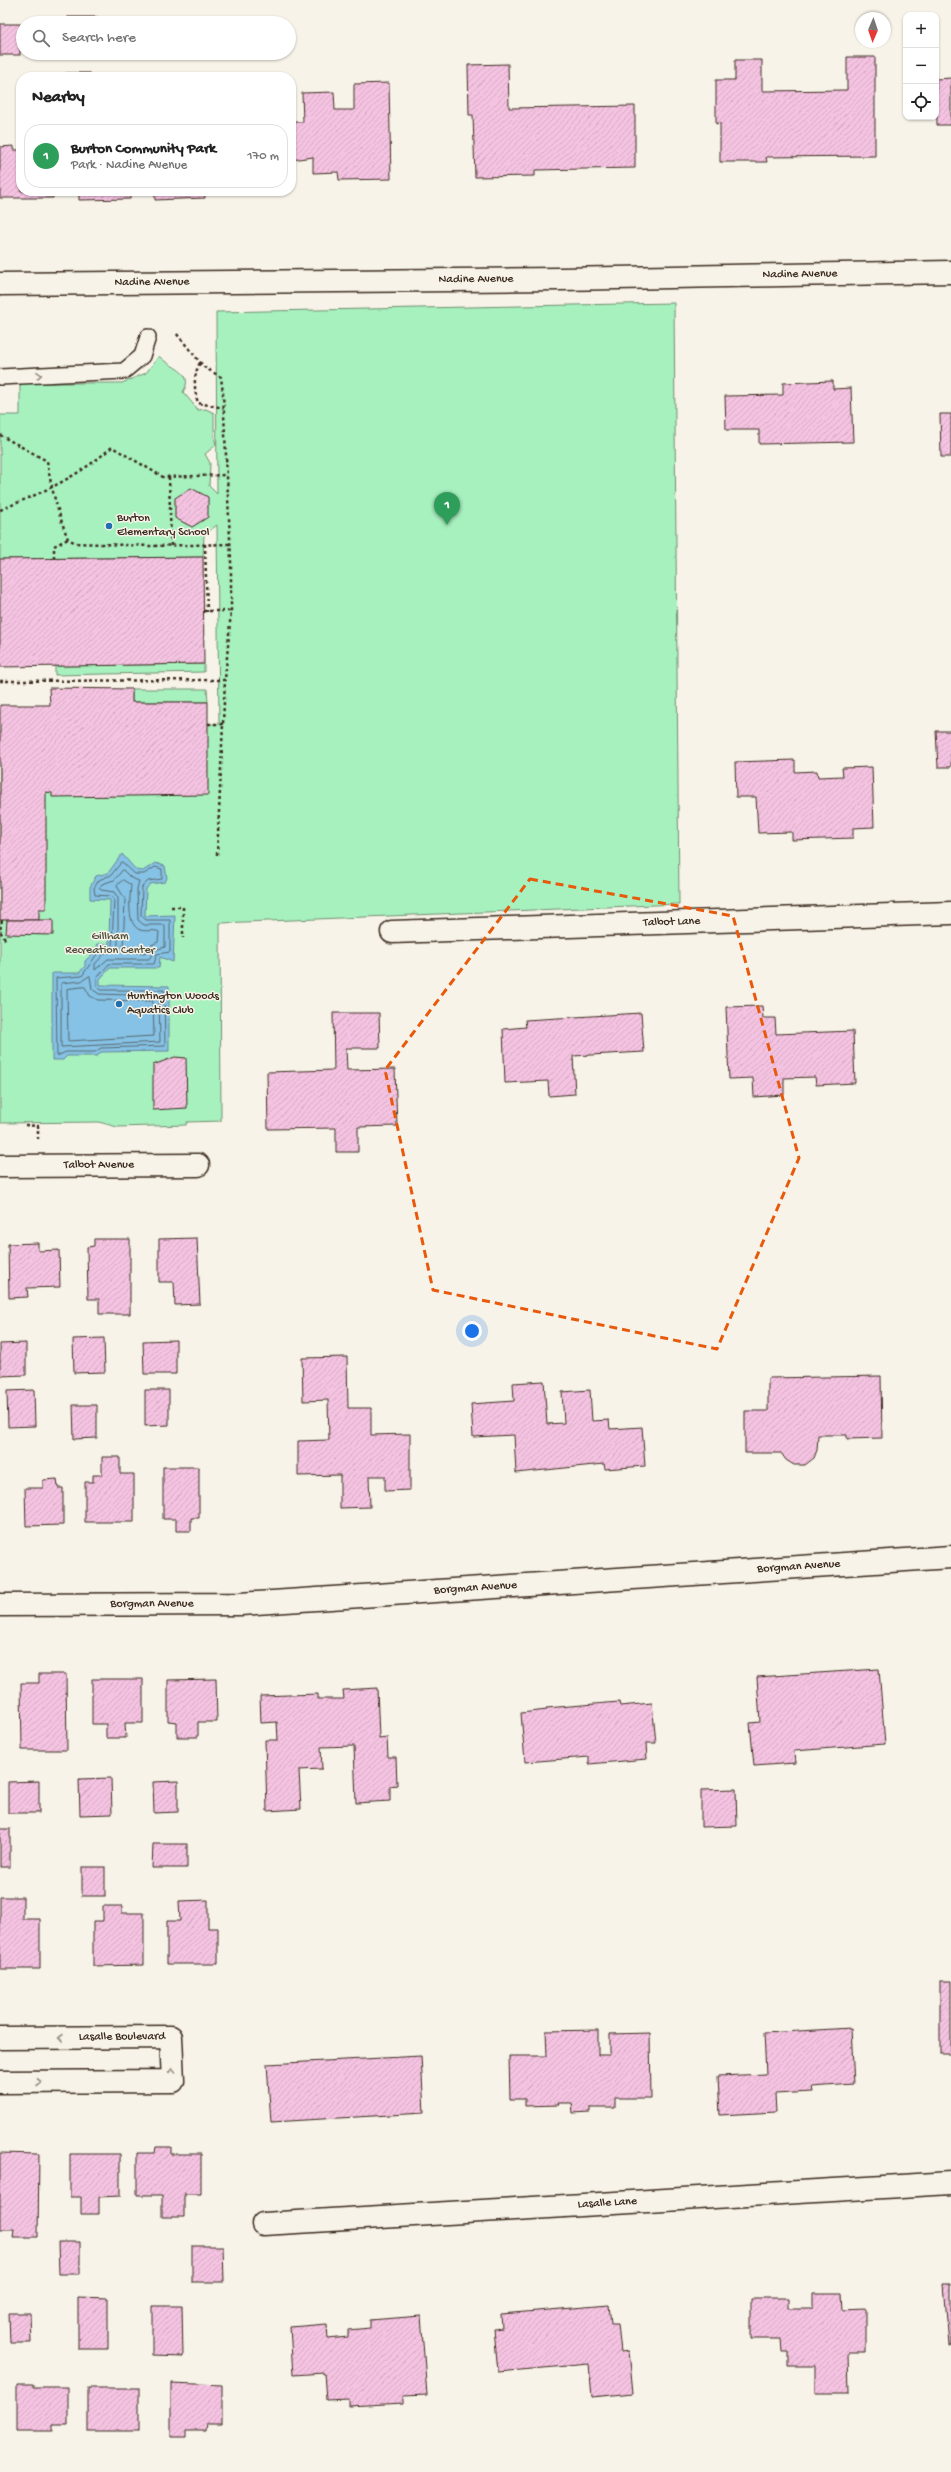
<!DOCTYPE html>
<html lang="en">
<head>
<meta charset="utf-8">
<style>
	:root { --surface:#fff; --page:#f2f2f2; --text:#222; --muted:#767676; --line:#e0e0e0; --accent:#1f6fb2 }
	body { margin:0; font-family:"Gochi Hand",sans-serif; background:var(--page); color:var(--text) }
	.controls { position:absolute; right:12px; top:12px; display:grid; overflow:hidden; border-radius:8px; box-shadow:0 1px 3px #0004 }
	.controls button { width:36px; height:36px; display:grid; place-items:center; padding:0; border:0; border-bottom:1px solid var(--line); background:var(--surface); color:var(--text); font:20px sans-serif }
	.compass { position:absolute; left:855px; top:12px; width:36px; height:36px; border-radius:50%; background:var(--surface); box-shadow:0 1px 3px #0004; rotate:182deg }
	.you { position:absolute; left:472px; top:1331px; width:14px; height:14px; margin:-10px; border:3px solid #fff; border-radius:50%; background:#1a73e8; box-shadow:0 0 0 6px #1a73e833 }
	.badge { display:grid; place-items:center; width:26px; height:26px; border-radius:50%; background:var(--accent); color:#fff; font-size:13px; font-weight:700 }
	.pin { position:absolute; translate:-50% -33px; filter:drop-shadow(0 1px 2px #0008) }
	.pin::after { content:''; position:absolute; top:21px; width:14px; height:12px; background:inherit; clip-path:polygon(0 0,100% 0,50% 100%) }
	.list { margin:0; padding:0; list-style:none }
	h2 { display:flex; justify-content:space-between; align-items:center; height:52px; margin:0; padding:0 16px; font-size:17px }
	h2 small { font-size:13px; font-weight:400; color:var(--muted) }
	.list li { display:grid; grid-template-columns:26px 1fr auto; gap:12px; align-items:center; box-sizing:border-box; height:64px; margin:0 8px 8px; padding:0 8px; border:1px solid var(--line); border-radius:16px }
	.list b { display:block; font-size:15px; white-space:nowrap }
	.list p { margin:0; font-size:13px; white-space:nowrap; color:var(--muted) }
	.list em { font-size:13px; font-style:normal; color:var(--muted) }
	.icon { flex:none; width:22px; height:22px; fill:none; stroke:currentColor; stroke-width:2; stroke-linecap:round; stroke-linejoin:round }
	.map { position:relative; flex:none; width:951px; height:2472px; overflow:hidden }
	.search { position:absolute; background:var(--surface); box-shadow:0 1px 3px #0004; left:16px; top:16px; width:280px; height:44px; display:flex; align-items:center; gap:10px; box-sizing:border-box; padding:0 14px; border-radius:22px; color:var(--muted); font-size:15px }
	.panel { position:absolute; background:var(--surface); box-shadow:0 1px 3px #0004; left:16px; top:72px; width:280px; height:124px; border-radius:16px }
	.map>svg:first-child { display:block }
</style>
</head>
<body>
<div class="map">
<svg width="951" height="2472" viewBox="0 0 951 2472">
	<defs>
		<pattern id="building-hatch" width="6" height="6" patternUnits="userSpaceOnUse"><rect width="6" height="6" fill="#f5c3e2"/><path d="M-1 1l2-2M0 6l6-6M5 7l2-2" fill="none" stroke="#d3a8c1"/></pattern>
	</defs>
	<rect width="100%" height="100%" fill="#f7f3e8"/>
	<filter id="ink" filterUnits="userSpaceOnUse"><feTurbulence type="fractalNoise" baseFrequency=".025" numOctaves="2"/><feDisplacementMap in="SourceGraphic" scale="8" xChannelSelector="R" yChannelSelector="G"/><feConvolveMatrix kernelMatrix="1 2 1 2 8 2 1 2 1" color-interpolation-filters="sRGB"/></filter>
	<g filter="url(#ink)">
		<g fill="#a7f1bf" stroke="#718e6e">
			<path d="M674 303 679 904 220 923 221 1121 187 1122 186 1125 117 1127 99 1122 0 1123V725L219 724 217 525 204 535 203 557 0 559V415H20V383H122L146 373 159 356C169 368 196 371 183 392L198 410 206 409 214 413V435L216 445 205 454 210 463 209 486 217 494 216 312Z"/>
			<polygon points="204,664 204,672 55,675 55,666"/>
			<polygon points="132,689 207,689 208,702 132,702"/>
		</g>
		<polygon fill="#85c2e5" stroke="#678595" points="122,854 136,870 143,871 155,863 165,866 167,878 165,882 150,884 146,889 145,916 175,915 173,962 160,957 159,968 110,968 100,979 100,985 169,986 169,1051 101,1052 97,1056 67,1056 63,1060 52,1060 52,973 79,973 85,966 85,961 97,949 97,944 109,944 110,900 90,899 90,887 96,876 108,873"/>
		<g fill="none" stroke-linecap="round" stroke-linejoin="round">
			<g stroke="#59676e" stroke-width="1">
				<polygon points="122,862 135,874 144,874 155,867 162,869 162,879 148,881 142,887 141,915 146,920 170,920 170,952 157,954 154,964 109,964 97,978 97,986 101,990 164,990 165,1046 101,1048 95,1052 66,1052 57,1056 56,978 82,976 101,948 112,946 114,899 110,896 95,895 94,888 99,880 111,875"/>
				<polygon points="123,870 131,878 139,881 137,889 138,920 144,925 165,925 165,947 155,950 149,959 108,959 95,970 95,964 105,953 115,951 118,944 118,898 114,892 101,890 99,888 102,884 114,880"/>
				<path d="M123 880 131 885C130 898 126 924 140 930 147 932 154 929 159 932L158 942 151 945 145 953 123 951 125 899 117 886Z"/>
				<polygon points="90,976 92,989 99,994 159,996 160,1042 61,1047 61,983 81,981"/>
				<polygon points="85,987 90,996 98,1000 153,1001 154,1036 68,1041 67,989"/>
			</g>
		</g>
		<g fill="url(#building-hatch)" stroke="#3b2a1e">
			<rect x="68" y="17" width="30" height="6"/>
			<rect x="0" y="24" width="20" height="31"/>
			<polygon points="847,57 875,57 875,156 766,157 767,162 720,162 720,123 716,124 716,80 735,80 735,60 762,60 762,91 847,90"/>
			<polygon points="508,64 509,108 635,106 635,168 535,170 535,176 475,177 473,115 469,115 468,65"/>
			<rect x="66" y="73" width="24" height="4"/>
			<polygon points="951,78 951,125 937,125 936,79"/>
			<polygon points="389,83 391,179 339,180 338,172 313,173 313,157 291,160 291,122 303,122 302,93 334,92 335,110 354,110 354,84"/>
			<polygon points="14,146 14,150 21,150 21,191 53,191 53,198 0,198 0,147"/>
			<polygon points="79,191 130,191 130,199 79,200"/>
			<polygon points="155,191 204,191 205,198 155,200"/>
			<polygon points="833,381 833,389 851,388 853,442 759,444 759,430 726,430 725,396 783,395 783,383"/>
			<polygon points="940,414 951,414 951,457 941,457"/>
			<polygon points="191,488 208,497 208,517 192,527 175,518 175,498"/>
			<polygon points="203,557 204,664 0,667 0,559"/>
			<polygon points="49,688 132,689 132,702 208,702 208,795 52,797 52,793 46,792 46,909 39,909 39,920 0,920 0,705 50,705"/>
			<polygon points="936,731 951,731 951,767 938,767"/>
			<polygon points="795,760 795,772 817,771 818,777 843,776 842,768 872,767 874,827 853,828 853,838 792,840 792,832 758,833 756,797 736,797 735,762"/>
			<polygon points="7,920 53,920 53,935 6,934"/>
			<polygon points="762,1006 763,1018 775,1018 776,1034 853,1031 855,1083 816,1085 815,1077 784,1078 784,1095 754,1097 753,1078 729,1079 726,1007"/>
			<polygon points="333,1013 379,1013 380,1048 346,1048 347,1070 395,1069 397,1126 358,1127 358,1152 336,1152 336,1128 268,1129 267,1072 334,1070"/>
			<polygon points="641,1013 644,1052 573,1056 575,1094 549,1096 548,1081 505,1083 503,1029 526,1027 525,1020"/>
			<polygon points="175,1057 186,1058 187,1108 153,1110 153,1065"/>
			<polygon points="197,1238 200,1304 175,1305 174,1282 159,1282 159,1239"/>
			<polygon points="94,1239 130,1239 130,1314 99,1314 99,1299 88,1299 87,1247 94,1246"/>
			<polygon points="38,1243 38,1251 59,1250 60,1287 27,1288 28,1297 9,1298 8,1244"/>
			<polygon points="104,1338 105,1372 74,1373 73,1339"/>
			<polygon points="176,1340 176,1374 144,1374 143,1341"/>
			<polygon points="26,1343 26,1375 0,1376 0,1344"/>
			<polygon points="347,1357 348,1408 371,1408 371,1435 410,1434 410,1490 385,1491 385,1476 369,1476 370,1507 340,1508 340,1475 298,1476 298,1441 329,1440 328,1400 303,1401 302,1358"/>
			<polygon points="881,1376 882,1438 847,1439 847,1435 818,1435 817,1450 814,1458 805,1465 794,1465 786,1460 781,1453 745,1453 745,1411 768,1411 768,1378"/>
			<polygon points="544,1381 547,1424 564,1423 562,1392 590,1390 592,1421 609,1420 610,1429 642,1427 645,1466 605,1469 604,1464 516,1473 514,1435 473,1437 471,1404 514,1401 513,1383"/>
			<polygon points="34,1390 35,1426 8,1427 7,1391"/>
			<polygon points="145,1390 169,1390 169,1425 145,1426"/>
			<polygon points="73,1405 97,1405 97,1438 74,1439"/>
			<polygon points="102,1457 120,1457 120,1474 134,1474 134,1522 85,1522 85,1482 93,1482 93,1475 102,1475"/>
			<polygon points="163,1467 199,1467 199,1518 191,1518 191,1531 176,1531 176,1519 163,1519"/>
			<polygon points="57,1479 58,1488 63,1488 63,1525 26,1526 25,1488 43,1488 43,1480"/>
			<polygon points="879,1669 885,1744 794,1751 795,1763 754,1766 750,1723 760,1722 757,1677"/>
			<polygon points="39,1674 66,1674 67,1750 22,1750 21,1683 39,1683"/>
			<polygon points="92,1679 143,1679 143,1723 125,1723 126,1738 106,1738 106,1724 92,1724"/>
			<polygon points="216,1679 217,1722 198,1722 198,1737 177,1737 177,1722 168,1721 168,1680"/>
			<polygon points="377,1688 379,1738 387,1737 388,1757 396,1757 397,1785 390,1786 390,1801 356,1803 354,1746 321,1747 322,1769 299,1770 301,1809 267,1811 265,1740 278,1740 277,1722 261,1723 260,1696 318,1694 318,1699 344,1699 343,1690"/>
			<polygon points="619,1702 620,1706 652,1703 656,1743 646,1743 647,1759 589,1764 589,1757 525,1762 521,1713 547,1710 546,1708"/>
			<polygon points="111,1778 112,1814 80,1815 79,1779"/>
			<polygon points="39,1781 39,1813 8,1813 8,1782"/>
			<polygon points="178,1781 178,1812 154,1813 153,1782"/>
			<polygon points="736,1789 737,1826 701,1827 701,1790"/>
			<rect x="0" y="1829" width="10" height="38"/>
			<polygon points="153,1844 187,1844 187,1868 152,1868"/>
			<rect x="82" y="1867" width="23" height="29"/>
			<polygon points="0,1897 23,1897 23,1919 40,1919 40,1969 0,1969"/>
			<polygon points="208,1900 208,1928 218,1928 218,1964 167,1964 167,1921 180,1921 179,1901"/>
			<polygon points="103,1906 122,1906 122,1913 144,1913 144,1965 93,1966 93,1921 103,1921"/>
			<rect x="940" y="1981" width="11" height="73"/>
			<polygon points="851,2028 854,2084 812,2087 813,2092 775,2094 776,2112 720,2115 718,2076 766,2074 764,2033"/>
			<polygon points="598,2030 598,2055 610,2055 610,2034 650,2033 651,2098 615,2098 615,2108 590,2108 590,2112 573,2113 572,2103 558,2103 559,2105 525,2106 525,2099 510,2099 509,2056 547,2056 546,2031"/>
			<polygon points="421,2056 424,2113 271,2122 267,2064"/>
			<polygon points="156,2147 171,2147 171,2154 201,2154 201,2194 184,2194 184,2217 162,2217 162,2195 137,2195 137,2153 155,2153"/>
			<polygon points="0,2153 39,2154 38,2237 13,2237 14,2229 0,2229"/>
			<polygon points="70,2154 120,2154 120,2196 99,2197 99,2214 81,2214 81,2197 70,2197"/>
			<polygon points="58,2242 80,2242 80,2274 59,2274"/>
			<polygon points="192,2246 223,2246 224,2282 192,2282"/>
			<polygon points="944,2284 951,2284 951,2346 949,2346"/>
			<polygon points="813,2294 842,2294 843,2310 866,2309 866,2353 848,2353 849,2393 815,2393 815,2366 788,2366 788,2353 782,2353 781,2339 751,2339 751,2298 789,2298 789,2308 813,2308"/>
			<polygon points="78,2297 108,2298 108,2349 78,2349"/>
			<polygon points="609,2305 611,2324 618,2324 621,2352 629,2351 633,2393 592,2397 589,2364 498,2372 494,2329 502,2328 501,2314"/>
			<polygon points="152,2306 182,2306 183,2356 152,2355"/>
			<polygon points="9,2313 30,2313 31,2343 10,2343"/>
			<polygon points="421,2316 427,2395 403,2396 403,2403 349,2406 349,2399 326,2400 324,2373 293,2375 290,2327 327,2324 328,2339 348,2337 348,2330 370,2328 370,2320"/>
			<polygon points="171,2383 222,2385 222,2423 207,2423 206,2431 186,2431 186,2437 171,2437"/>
			<polygon points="17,2384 33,2384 33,2387 68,2387 68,2425 53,2425 53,2431 17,2431"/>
			<rect x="88" y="2388" width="51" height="43"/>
		</g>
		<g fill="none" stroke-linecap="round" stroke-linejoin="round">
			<g stroke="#3b2a1e" stroke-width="18">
				<polyline id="lane" points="0,377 124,371 142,356 148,337"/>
			</g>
			<g stroke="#3b2a1e" stroke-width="25">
				<g id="street">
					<path id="s1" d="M0 284 560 279 951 272"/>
					<path id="s2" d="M392 932 951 913"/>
					<path id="s3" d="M0 1166 198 1165"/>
					<path id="s4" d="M0 1605 240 1604 951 1557"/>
					<path id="s5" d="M0 2038 171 2037 173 2081 0 2082"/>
					<path id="s6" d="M263 2224 951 2183"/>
				</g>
			</g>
			<g stroke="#3b2a1e" stroke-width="2.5" stroke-dasharray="3 3" stroke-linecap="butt">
				<path d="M200 363C193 375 194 390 198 403L224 408"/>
				<path d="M0 435 47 461C51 488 58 513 68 539L76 543 151 546 230 544"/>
				<polyline points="169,477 171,546"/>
				<path d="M0 510C45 491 75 479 112 447L163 477 227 475"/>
				<polyline points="205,544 207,612"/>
				<polyline points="54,558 54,546 68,539"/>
				<polyline points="203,611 231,611"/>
				<polyline points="0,681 225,680 231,611 231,560 223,393 221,377 204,367 176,333"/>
				<polyline points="208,724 223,724"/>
				<polyline points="217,855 225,680"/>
				<polyline points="171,907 183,907 183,938"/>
				<polyline points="2,920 0,931 6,941"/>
				<polyline points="25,1125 38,1126 38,1139"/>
			</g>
			<use href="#lane" stroke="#f7f3e8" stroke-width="15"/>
			<use href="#street" stroke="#f7f3e8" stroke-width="22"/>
		</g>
		<defs><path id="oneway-chevron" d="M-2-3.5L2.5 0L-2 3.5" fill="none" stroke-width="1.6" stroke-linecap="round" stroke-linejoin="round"/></defs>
		<g stroke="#998e83">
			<use href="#oneway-chevron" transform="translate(39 375) rotate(-3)"/>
			<use href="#oneway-chevron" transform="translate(61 2038) rotate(180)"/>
			<use href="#oneway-chevron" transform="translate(172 2071) rotate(-91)"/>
			<use href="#oneway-chevron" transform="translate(39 2082)"/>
		</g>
	</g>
	<path fill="none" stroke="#e8590c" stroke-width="3" stroke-dasharray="8 5" stroke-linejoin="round" d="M530 879 733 916 799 1158 717 1349 433 1290 385 1070Z"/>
	<g fill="#1f6fb2" stroke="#f7f3e8" stroke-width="1.5">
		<circle cx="109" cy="526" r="4"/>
		<circle cx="119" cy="1004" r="4"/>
	</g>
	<g text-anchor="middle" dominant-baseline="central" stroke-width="3" stroke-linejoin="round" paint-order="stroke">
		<g font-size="12" fill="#3b2a1e" stroke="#f7f3e8">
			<text stroke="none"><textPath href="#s1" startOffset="800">Nadine Avenue</textPath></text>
			<text stroke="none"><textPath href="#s1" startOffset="476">Nadine Avenue</textPath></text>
			<text stroke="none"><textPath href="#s1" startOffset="152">Nadine Avenue</textPath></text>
			<text stroke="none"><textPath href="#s2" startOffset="280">Talbot Lane</textPath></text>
			<text stroke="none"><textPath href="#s3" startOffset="99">Talbot Avenue</textPath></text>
			<text stroke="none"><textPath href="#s4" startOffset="800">Borgman Avenue</textPath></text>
			<text stroke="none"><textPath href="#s4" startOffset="476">Borgman Avenue</textPath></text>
			<text stroke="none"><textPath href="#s4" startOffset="152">Borgman Avenue</textPath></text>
			<text stroke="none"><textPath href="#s5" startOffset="122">Lasalle Boulevard</textPath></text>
			<text stroke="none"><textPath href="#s6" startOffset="345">Lasalle Lane</textPath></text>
		</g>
		<g font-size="12" fill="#3b2a1e" stroke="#f7f3e8" text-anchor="start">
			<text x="117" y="519">Burton<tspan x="117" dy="14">Elementary School</tspan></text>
			<text x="127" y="997">Huntington Woods<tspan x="127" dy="14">Aquatics Club</tspan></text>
		</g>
		<g font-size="12" fill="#51523e" stroke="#f7f3e8">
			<text x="110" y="937">Gillham<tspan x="110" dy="14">Recreation Center</tspan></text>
		</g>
	</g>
</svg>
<div class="controls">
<button>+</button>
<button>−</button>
<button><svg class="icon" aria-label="locate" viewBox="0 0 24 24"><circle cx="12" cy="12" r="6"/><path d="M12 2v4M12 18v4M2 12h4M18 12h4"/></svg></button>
</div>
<svg class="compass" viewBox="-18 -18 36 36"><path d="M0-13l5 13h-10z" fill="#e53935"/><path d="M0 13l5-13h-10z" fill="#767676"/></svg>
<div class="you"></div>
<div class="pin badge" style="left:447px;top:525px;background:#2e9e5b">1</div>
<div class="search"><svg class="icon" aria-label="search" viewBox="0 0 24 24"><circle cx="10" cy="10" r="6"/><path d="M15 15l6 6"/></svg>Search here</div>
<section class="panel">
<h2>Nearby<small></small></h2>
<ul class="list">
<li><span class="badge" style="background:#2e9e5b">1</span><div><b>Burton Community Park</b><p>Park · Nadine Avenue</p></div><em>170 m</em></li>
</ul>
</section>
</div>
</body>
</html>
